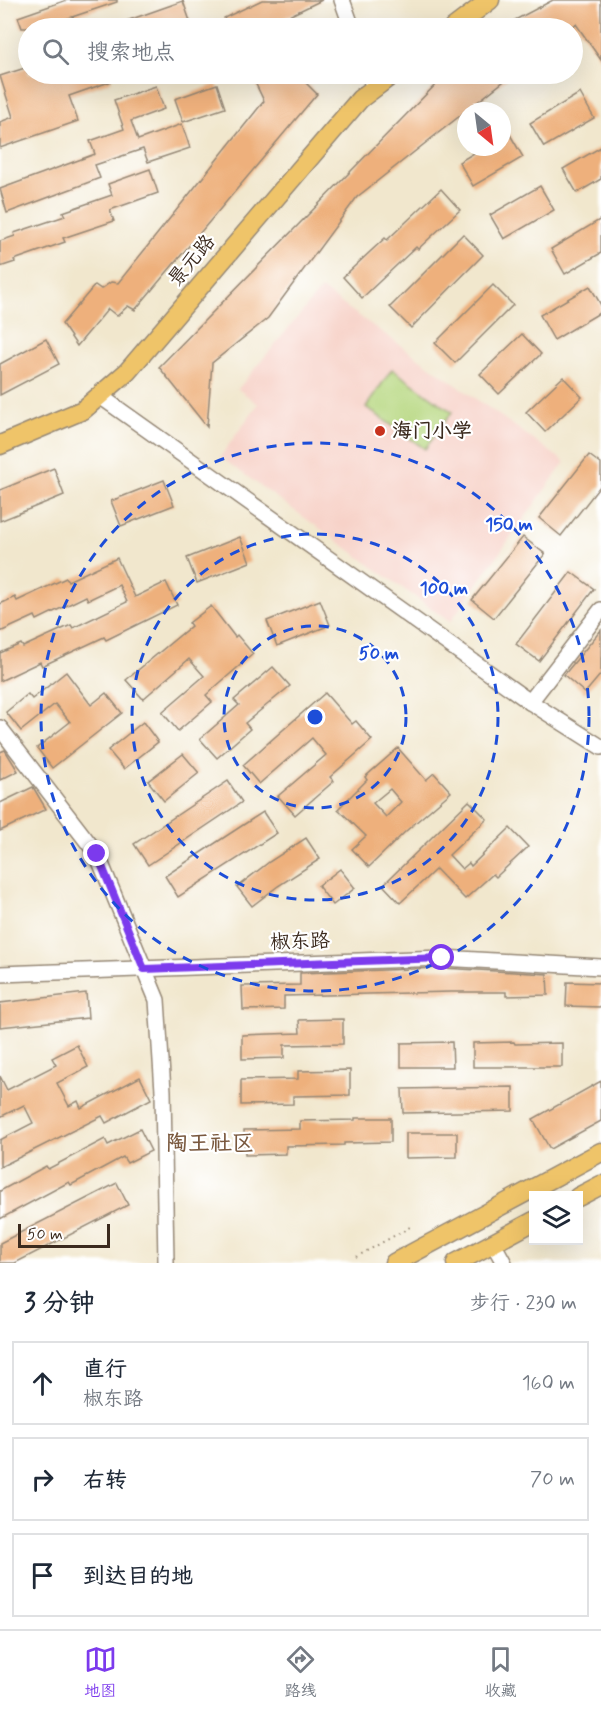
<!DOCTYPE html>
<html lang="zh">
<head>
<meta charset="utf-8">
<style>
	:root { --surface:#fff; --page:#f6f6f7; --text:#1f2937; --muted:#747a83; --line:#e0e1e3; --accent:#7c3aed }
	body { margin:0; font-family:Mynerve,"LXGW WenKai TC",sans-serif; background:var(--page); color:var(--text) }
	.controls { position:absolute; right:18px; bottom:18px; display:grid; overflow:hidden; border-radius:0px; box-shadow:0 6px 24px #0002 }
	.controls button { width:54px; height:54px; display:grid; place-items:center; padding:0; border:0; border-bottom:2px solid var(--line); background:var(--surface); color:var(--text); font:30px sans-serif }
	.compass { position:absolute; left:457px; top:102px; width:54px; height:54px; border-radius:50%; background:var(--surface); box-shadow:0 6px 24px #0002; rotate:151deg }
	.scale { position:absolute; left:18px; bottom:15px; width:92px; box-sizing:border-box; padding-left:6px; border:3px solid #3b2a1e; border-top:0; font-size:16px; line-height:21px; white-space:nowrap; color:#3b2a1e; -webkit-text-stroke:4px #fff; paint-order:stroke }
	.stop { position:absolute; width:18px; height:18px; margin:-14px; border:4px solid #7c3aed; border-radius:50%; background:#fff }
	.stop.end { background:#7c3aed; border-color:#fff; box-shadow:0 2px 6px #0008 }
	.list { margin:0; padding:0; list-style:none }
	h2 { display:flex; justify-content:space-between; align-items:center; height:78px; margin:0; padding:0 24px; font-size:26px }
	h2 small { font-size:20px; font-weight:400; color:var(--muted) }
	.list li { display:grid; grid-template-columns:39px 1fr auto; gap:18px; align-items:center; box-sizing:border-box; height:84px; margin:0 12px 12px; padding:0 12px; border:2px solid var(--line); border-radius:0px }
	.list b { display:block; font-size:22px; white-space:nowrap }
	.list p { margin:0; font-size:20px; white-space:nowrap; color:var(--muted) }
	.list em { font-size:20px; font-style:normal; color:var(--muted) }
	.icon { flex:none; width:33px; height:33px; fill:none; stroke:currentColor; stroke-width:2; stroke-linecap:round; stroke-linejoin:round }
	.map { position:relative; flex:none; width:601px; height:1263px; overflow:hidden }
	.search { position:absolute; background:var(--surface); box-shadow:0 6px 24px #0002; left:18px; right:18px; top:18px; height:66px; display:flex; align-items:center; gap:15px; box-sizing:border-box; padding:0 21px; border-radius:33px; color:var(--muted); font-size:22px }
	.sheet { height:366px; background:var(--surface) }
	nav { display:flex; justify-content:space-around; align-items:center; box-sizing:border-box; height:84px; border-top:2px solid var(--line); background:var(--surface); font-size:16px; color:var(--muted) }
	nav a { display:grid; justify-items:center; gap:3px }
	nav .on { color:var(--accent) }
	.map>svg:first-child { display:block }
</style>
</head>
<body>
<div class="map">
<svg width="601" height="1263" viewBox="0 0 601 1263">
	<rect width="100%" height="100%" fill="#fff"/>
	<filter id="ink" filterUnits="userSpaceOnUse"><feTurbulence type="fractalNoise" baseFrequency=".0167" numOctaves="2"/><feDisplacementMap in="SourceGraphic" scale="12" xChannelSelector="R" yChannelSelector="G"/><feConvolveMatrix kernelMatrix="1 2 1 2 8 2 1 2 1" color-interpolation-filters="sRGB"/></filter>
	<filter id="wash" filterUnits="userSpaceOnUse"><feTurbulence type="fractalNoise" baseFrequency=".008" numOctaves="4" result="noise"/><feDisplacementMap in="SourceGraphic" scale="24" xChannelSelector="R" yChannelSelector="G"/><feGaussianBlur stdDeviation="1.35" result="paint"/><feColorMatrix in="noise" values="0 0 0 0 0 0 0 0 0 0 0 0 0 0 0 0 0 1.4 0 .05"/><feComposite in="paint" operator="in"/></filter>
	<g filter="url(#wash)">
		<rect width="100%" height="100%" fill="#f1e7cd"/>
		<polygon fill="#f7d1c7" points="321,289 565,462 450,622 220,457 258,404 238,389"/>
		<polygon fill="#b6d77f" stroke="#78804e" stroke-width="1.5" points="392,369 452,412 425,449 366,407"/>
		<g id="blocks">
			<g fill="#eeb07b" fill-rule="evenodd">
				<polygon points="67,0 117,0 117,2 66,19 69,28 22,28 18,17"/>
				<polygon points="262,0 322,0 264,28 229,28 224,18"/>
				<polygon points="553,0 601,0 601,60 576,24 570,28 500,28"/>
				<polygon points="183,1 191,24 178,28 109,28 109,27"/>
				<polygon points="28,67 28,74 109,74 112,81 69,96 78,121 0,148 0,122 13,117 0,76"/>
				<polygon points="251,74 286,74 290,78 294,74 297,74 317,94 135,310 128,306 117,316 108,309 77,346 62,324 95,285 101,289 111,282 118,283 264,101"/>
				<polygon points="446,74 513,74 357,197 268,318 212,363 207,427 159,367"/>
				<polygon points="217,84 225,108 183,122 175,99"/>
				<polygon points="156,86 164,109 131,121 138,140 182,124 190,148 148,162 143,149 95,165 100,178 7,213 0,189 95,154 90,141 124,129 114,100"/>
				<polygon points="580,93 594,118 544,147 530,123"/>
				<polygon points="509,133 523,157 473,186 459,162 484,147 502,147 502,137"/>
				<polygon points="601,147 601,179 577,193 563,169"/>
				<polygon points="150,169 158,193 110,210 114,221 63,238 65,242 14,260 15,262 0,267 0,241 15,236 14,233 65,216 63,212 112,195 108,184"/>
				<polygon points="540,186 554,210 504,239 490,215"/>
				<polygon points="441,189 460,210 418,249 416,247 362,298 343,277 385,238 387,240"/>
				<polygon points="601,219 601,253 565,274 551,249"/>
				<polygon points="463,234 483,255 411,328 390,307"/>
				<polygon points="493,285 513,305 455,363 435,343"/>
				<polygon points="590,286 601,305 601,312 554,340 540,315"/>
				<polygon points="522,334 541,354 499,394 480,374"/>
				<polygon points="46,339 59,364 0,395 0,364"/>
				<polygon points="563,377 582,397 545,432 526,412"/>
				<polygon points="589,455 601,464 601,485 561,536 539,518"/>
				<polygon points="54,468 64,495 0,521 0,490"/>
				<polygon points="164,480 174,505 121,526 111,501"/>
				<polygon points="240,537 250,562 197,583 187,558"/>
				<polygon points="523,537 545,554 494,618 472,600"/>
				<polygon points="117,558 135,597 166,582 177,605 106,640 104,637 42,666 40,662 0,681 0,653 21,644 23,647 71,625 73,628 127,602 119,585 88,600 86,596 37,620 35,616 0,632 0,604 15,597 17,601 66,578 68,581"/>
				<polygon points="571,572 594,589 539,661 516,644"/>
				<polygon points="320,600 330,625 277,646 267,621"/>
				<polygon points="211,606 235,637 237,635 253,654 206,695 212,702 178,731 162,712 204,676 189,659 143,699 126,680 191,626 189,623"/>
				<polygon points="601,630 601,674 585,693 564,675"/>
				<polygon points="273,667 290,686 245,723 250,729 217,758 200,739 239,705 234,700"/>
				<polygon points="66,672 91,705 106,693 122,713 52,768 37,748 70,722 55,704 21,731 6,712 28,694 32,699"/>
				<polygon points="325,693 352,724 356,721 372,740 330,777 334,781 295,815 278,796 326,755 312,738 259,784 243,765"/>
				<polygon points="143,722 158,742 124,769 108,750"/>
				<path d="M398 748 426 780 434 773 451 792 406 831 369 867 352 849 366 836 338 809 367 780 365 777ZM390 789 401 802 386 817 373 803Z"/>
				<polygon points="5,750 18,771 0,780 0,752"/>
				<polygon points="183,754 199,773 164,801 148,781"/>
				<polygon points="228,781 242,802 148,865 134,844"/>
				<polygon points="33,787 46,809 0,831 0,803"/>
				<polygon points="469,801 487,819 449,855 462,869 469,863 471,866 510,828 528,847 496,877 493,874 465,899 436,869 400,903 383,885"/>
				<polygon points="263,812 277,833 178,897 165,876"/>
				<polygon points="306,838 320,859 278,886 252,906 237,887 269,862"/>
				<polygon points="340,869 355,888 333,905 318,886"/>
				<polygon points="442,968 547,974 548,995 506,996 506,992 451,992 284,996 284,1009 243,1010 242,986 300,985 300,973"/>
				<polygon points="567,982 601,983 601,1007 566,1006"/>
				<polygon points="86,993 88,1018 0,1027 0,1003"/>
				<polygon points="343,1019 343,1044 284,1045 284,1058 242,1059 242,1035 300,1033 299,1020"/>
				<polygon points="452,1042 453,1067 401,1067 401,1043"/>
				<polygon points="514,1042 515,1044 562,1043 562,1067 473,1067 473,1043"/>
				<polygon points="77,1045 88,1067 57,1083 69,1106 78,1101 81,1108 140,1077 151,1099 106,1123 102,1116 0,1167 0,1140 33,1123 24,1105 0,1117 0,1076 7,1090 56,1065 52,1058"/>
				<polygon points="350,1070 350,1095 293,1096 293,1104 241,1105 241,1080 298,1079 298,1071"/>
				<polygon points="601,1081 601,1121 550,1149 533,1119"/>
				<polygon points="513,1087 513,1111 403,1113 402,1089"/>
				<polygon points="355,1118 391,1118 391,1142 344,1143 344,1145 286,1146 286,1154 245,1155 244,1130 300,1129 300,1121 355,1120"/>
				<polygon points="140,1129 151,1151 127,1163 123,1157 71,1185 69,1182 0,1219 0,1191 46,1166 48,1169 105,1139 108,1145"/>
				<polygon points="406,1133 457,1133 457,1157 406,1158"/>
				<polygon points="117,1183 128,1205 15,1263 0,1263 0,1243"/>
			</g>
		</g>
	</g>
	<g filter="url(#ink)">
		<use href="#blocks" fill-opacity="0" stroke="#968876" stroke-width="1.5"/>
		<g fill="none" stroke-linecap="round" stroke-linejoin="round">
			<g stroke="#968876" stroke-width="18">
				<g id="minor">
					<polyline points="342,0 352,28"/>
					<polyline points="369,74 374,88"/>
					<polyline points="100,396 530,702 601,747"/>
					<polyline points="530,702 601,610"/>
					<polyline points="0,728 97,854 157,1000 163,1091 166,1263"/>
					<polyline points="0,974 442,958 601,967"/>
					<polyline points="493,1243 504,1263"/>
				</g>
			</g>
			<g stroke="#968876" stroke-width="21">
				<g id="major">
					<polyline points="453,28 490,0"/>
					<polyline points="0,445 83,410 127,372 360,99 393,74"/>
					<polyline points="578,1197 601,1185"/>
					<polyline points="394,1263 601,1152"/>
					<polyline points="456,1263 534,1221"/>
				</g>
			</g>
			<polyline stroke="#968876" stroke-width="2" stroke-dasharray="1.5 4.5" stroke-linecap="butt" points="356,1257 410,1227"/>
			<use href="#minor" stroke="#fff" stroke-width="15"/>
			<use href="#major" stroke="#efc469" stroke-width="18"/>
		</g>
	</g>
	<g fill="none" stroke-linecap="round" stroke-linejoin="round" filter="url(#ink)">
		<polyline stroke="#7c3aed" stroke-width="8" points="97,854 144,969 442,958"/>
	</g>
	<g fill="none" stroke="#1d4ed8" stroke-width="3" stroke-dasharray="10 8">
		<circle cx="315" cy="717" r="91"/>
		<circle cx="315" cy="717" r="183"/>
		<circle cx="315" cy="717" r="274"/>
	</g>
	<circle fill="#c8321e" stroke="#fff" stroke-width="2" cx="380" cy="431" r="6"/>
	<g text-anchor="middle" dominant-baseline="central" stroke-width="4.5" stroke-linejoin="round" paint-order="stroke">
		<g font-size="20" fill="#3b2a1e" stroke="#fff">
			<text transform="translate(192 261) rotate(-50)">景元路</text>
			<text transform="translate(300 942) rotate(-2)">椒东路</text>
		</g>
		<g font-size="20" font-weight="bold" fill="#3b2a1e" stroke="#fff" text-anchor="start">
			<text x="392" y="431">海门小学</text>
		</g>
		<g font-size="22" font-weight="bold" fill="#7a593f" stroke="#fff">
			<text x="210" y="1144">陶王社区</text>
		</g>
	</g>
	<circle cx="315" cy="717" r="9" fill="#1d4ed8" stroke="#fff" stroke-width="3"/>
	<g font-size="18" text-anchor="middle" font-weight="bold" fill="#1d4ed8" stroke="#fff" stroke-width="4.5" stroke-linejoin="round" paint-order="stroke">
		<text x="509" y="530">150 m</text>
		<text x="444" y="594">100 m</text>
		<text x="379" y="659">50 m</text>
	</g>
</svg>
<div class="controls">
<button><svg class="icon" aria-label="layers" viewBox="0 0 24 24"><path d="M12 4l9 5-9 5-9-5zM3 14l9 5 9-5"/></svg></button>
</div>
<svg class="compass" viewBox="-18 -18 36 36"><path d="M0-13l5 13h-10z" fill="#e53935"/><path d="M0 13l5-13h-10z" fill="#747a83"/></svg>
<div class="scale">50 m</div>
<div class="stop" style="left:442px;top:958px"></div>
<div class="stop end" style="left:97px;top:854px"></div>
<div class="search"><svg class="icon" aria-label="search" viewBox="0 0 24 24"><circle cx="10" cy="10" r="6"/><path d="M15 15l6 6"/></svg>搜索地点</div>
</div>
<section class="sheet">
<h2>3 分钟<small>步行 · 230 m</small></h2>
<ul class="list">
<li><svg class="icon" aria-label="ahead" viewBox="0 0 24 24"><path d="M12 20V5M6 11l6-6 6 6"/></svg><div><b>直行</b><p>椒东路</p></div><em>160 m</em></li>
<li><svg class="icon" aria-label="right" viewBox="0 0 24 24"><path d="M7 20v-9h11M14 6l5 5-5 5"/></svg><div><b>右转</b></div><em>70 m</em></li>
<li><svg class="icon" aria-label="arrive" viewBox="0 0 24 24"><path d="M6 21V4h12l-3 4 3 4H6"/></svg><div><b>到达目的地</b></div></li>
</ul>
</section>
<nav>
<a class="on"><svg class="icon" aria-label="map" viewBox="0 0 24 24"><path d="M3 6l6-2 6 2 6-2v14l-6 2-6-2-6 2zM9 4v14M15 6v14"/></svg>地图</a>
<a><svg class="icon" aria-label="directions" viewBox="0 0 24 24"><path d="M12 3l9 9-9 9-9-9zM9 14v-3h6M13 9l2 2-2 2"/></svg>路线</a>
<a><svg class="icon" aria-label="saved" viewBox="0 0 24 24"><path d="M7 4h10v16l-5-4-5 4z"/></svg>收藏</a>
</nav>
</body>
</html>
